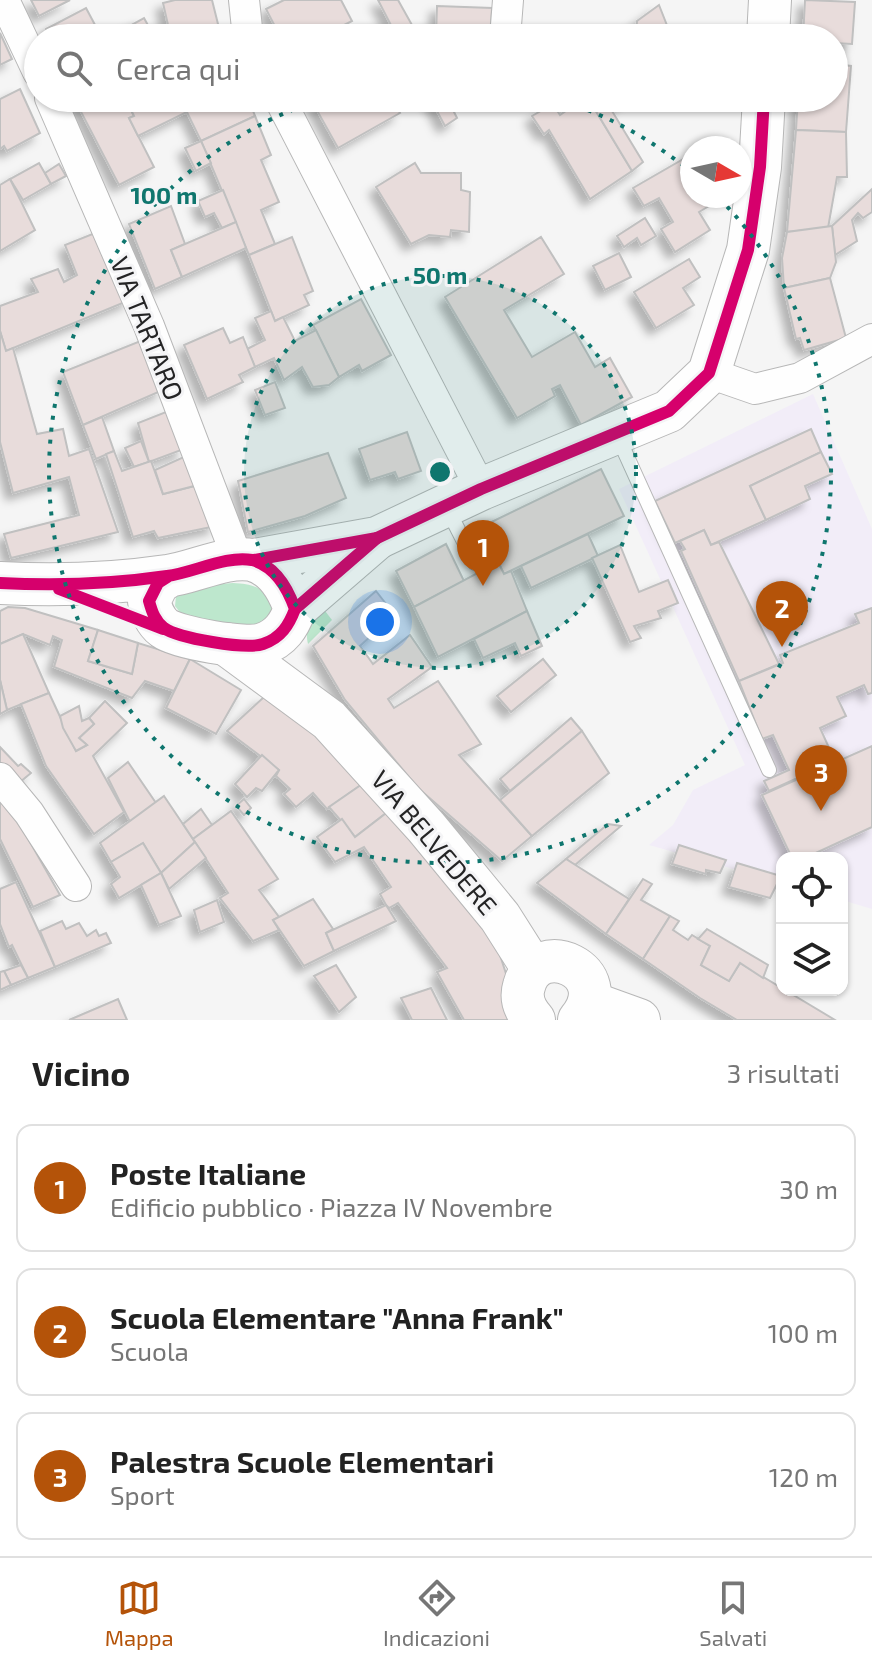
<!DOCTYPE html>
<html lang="it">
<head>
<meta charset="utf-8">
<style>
	:root { --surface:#fff; --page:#f6f6f6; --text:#222; --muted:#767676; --line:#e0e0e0; --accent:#b45309 }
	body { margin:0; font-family:"Exo 2",sans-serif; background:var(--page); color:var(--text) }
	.controls { position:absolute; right:24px; bottom:24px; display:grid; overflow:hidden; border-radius:16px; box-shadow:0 2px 6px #0004 }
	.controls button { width:72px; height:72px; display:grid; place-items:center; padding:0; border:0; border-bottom:2px solid var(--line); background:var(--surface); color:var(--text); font:40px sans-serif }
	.compass { position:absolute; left:680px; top:136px; width:72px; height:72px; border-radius:50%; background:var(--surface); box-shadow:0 2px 6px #0004; rotate:99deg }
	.you { position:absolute; left:380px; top:622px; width:28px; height:28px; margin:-20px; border:6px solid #fff; border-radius:50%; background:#1a73e8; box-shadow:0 0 0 12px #1a73e833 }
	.badge { display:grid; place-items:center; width:52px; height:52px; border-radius:50%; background:var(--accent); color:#fff; font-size:26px; font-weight:700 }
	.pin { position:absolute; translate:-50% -66px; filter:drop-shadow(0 2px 4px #0008) }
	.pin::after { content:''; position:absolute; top:42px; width:28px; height:24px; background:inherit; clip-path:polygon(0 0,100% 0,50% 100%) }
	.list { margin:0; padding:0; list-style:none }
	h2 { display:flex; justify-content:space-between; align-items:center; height:104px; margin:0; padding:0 32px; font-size:34px }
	h2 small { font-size:26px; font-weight:400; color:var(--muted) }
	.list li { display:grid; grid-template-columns:52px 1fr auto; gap:24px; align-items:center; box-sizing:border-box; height:128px; margin:0 16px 16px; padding:0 16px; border:2px solid var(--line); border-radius:16px }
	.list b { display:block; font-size:30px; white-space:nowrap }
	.list p { margin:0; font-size:26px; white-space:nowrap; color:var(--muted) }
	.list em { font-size:26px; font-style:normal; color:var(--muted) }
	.icon { flex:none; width:44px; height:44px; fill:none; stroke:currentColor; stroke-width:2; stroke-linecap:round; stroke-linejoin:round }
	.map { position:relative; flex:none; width:872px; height:1020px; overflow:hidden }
	.search { position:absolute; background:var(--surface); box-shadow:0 2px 6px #0004; left:24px; right:24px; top:24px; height:88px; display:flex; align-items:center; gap:20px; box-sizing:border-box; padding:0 28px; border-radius:44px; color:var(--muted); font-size:30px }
	.sheet { height:536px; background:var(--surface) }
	nav { display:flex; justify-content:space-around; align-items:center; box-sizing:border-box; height:112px; border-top:2px solid var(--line); background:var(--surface); font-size:22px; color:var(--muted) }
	nav a { display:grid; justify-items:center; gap:4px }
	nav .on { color:var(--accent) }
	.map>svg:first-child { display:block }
</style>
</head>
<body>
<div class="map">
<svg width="872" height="1020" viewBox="0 0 872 1020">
	<defs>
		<filter id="shadow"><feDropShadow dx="-7" dy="7" stdDeviation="4" flood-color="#0004"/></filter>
	</defs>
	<rect width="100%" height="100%" fill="#f5f5f5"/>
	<polygon fill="#f2edf8" points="813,394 872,529 872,909 842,900 842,858 782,858 782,883 649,845 673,825 693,790 745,765 619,489"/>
	<g fill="#bde7cd">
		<path d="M233 583C257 584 268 589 273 614L255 631 182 615 175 606 176 596 184 587Z"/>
		<path d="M322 607 332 620 308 644C304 628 311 617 322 607Z"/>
	</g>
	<g fill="#e8dcdb" stroke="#c0c0c0" stroke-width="2" filter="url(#shadow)">
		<polygon points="31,0 70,0 39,16"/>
		<polygon points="175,0 212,0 221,36 171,38 163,3"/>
		<polygon points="284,0 341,0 352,21 319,38 281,38 266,9"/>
		<polygon points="378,0 398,0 412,25 395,33"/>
		<polygon points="805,0 855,2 852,44 834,43 834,38 803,38"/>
		<polygon points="659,5 668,28 656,38 636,38 637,21"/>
		<polygon points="437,6 492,8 490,38 436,38"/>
		<polygon points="86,8 102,38 50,38 46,29"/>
		<polygon points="144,18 155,38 117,38 115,34"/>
		<polygon points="673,29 735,30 734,38 672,38"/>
		<polygon points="0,33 12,59 0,65"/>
		<polygon points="834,64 851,66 846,132 796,130 798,98 834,98"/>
		<polygon points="20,89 40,133 7,151 4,146 0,149 0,99"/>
		<polygon points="74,98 99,98 79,108"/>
		<polygon points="99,98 125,98 134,116 129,118 154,167 119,185 79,108"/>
		<polygon points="125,98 196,98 183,104 187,112 138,136 129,118 134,116"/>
		<polygon points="196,98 248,98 255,116 201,141 183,104"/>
		<polygon points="327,98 391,98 400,113 338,148 314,105"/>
		<polygon points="430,98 447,98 457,118 445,126"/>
		<polygon points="562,98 584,98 571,107"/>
		<polygon points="584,98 588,98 632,171 590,199 549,130 544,134 532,116 553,104 560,115"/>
		<polygon points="588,98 626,98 612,111 643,162 632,171"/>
		<polygon points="255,116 271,155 261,160 279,202 261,210 275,244 249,255 201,141"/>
		<polygon points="796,130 846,132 847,177 837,177 828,228 787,232"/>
		<polygon points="201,141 211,163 196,171 185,148"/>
		<polygon points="692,154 692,196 703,196 709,206 699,212 710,230 675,252 661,229 673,222 659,198 644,206 633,188"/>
		<polygon points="39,163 51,184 23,200 10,179"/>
		<polygon points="415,163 421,173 461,173 461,190 470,192 469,232 451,230 450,237 429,235 411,244 376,187"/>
		<polygon points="59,164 66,176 51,184 45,173"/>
		<polygon points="10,179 35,230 0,251 0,185"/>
		<polygon points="872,189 872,212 863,218 858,213 852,220 857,241 835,255 832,226"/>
		<polygon points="223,190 236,222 222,228 214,213 205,217 198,201"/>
		<polygon points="171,206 185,244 171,250 182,277 155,289 129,224"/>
		<polygon points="645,218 656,236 641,245 637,238 624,247 617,236"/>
		<polygon points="236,222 246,248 182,277 171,250"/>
		<polygon points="832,226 836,262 830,278 784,288 782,258 787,232"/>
		<polygon points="100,231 130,300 6,351 0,331 0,306 38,292 31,279 58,269 64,282 77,275 65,245"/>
		<polygon points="292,237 313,291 304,295 309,305 275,321 249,255"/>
		<polygon points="541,237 564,274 504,310 532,357 575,332 595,367 610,358 632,397 581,425 560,385 552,389 555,396 517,418 445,297"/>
		<polygon points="619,253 631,277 605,290 593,266"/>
		<polygon points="689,259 700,277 683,288 694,305 656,328 634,292"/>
		<polygon points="830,278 846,338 804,350 800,338 796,339 784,288"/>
		<polygon points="361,299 391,355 362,371 359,365 339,377 313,325"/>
		<polygon points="271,311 275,321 283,317 295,341 316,330 339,377 329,385 313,387 302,367 284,380 274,358 255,367 247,349 265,340 255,318"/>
		<polygon points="223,328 230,343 243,337 255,367 239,375 243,382 207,399 184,345"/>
		<polygon points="0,331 6,351 13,348 37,434 63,429 69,456 89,449 118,532 11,558 4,534 79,515 69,477 13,493 0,442"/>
		<polygon points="143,340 163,390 83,425 63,372"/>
		<polygon points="275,382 285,408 265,415 255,390"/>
		<polygon points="171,410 184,449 149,462 138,423"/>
		<polygon points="102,417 114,451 96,459 83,425"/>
		<polygon points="811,429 821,452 750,486 766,520 711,545 704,530 675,543 655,501"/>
		<polygon points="407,432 421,471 398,479 395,472 370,480 359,449"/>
		<polygon points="141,441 149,462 134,467 125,448"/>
		<polygon points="114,451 122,471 151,461 163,494 202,484 216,526 158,538 154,531 133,537 106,454"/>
		<polygon points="821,452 832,474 805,486 810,499 766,520 750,486"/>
		<polygon points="328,453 346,498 305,516 248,532 238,481"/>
		<polygon points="186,456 202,484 163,494 155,470"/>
		<polygon points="601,469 624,516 504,574 481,527"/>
		<polygon points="704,530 711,545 719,542 779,664 739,681 681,551 685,549 680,541"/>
		<polygon points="588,534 598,556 531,588 521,566"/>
		<polygon points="446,544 464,581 414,607 396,571"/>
		<polygon points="620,545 639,592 668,580 678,603 658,611 661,618 634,626 641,638 630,642 592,558"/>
		<polygon points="498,562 504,574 511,571 527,611 438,657 414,607"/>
		<polygon points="376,591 390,609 376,621 382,626 360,646 373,664 410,635 432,667 388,699 394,708 438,681 481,744 459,755 532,836 502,861 418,788 345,700 313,646"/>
		<polygon points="8,607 25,608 98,630 88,661 132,674 138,643 190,659 174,691 145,681 132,698 54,667 62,640 53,636 50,645 23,634 0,644 0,611"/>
		<polygon points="872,608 872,693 868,694 864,685 837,697 846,716 820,728 835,761 769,791 764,781 789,770 773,735 762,739 739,681 783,663 780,655 859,623 855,614"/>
		<polygon points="527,611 542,646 521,656 515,643 483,658 474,639"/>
		<polygon points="98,630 138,643 132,674 88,661"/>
		<polygon points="23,634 49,693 7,710 0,680 0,644"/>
		<polygon points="190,659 241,690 216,734 166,708"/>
		<polygon points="543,659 556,675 511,712 497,696"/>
		<polygon points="0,680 7,710 0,714"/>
		<polygon points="49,693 76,751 87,745 79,738 94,724 89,718 105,701 127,723 93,756 124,812 94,834 46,766 21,704"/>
		<polygon points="264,697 343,754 368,780 327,809 313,793 296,807 284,794 290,789 276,776 279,770 227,731"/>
		<polygon points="79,706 82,721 89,718 94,724 79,738 87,745 76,751 63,728 60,716"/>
		<polygon points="571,718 582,731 510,791 500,779"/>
		<polygon points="582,731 609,773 532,836 500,800"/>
		<polygon points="872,746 872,827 805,858 792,858 762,795"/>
		<polygon points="0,747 18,766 21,764 31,773 14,787 0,771"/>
		<polygon points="262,755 279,770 262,791 256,788 247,797 235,784"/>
		<polygon points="128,762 156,803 130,822 108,778"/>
		<polygon points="368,780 394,807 355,837 329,807"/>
		<polygon points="0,789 60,895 33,907 0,839"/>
		<polygon points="164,796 195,842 161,873 143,843 111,862 100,843"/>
		<polygon points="244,799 251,808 244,815 236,806"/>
		<polygon points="394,807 498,949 521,1020 464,1020 437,972 447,968 398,903 389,908 386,905 380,894 391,887 364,847 335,862 317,837 342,819 355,837"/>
		<polygon points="201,809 212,825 193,839 183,824"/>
		<polygon points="231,811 278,879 259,890 279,917 273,920 279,930 253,941 220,898 228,893 193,839"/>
		<polygon points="608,824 621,826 575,865 566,859"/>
		<polygon points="195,842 206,858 169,889 161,873"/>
		<polygon points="143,843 161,873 119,898 111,884 120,877 111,862"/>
		<polygon points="679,845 726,860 720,873 706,870 706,874 672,864"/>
		<polygon points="566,859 629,899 606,934 537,883"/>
		<polygon points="737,863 781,876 770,898 729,887"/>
		<polygon points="161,873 181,916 159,925 141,885"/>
		<polygon points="643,879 652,884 641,900 670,916 643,959 606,934"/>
		<polygon points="16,882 55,967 28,978 12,945 9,947 0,924 0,889"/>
		<polygon points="313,899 333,929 326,933 334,951 304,966 273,920"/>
		<polygon points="217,900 224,922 200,932 194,910"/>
		<polygon points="386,905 396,921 334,951 326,933"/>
		<polygon points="670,916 679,921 673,930 688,940 692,935 710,946 701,965 729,981 740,963 835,1020 737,1020 700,998 643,959"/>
		<polygon points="62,921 66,929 79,923 87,936 96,930 99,936 106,933 111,943 55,967 40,931"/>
		<polygon points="707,929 768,965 763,978 740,963 729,981 701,965 710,946 698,939"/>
		<polygon points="21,965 28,978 11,985 4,971"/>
		<polygon points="336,965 356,997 339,1012 314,976"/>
		<polygon points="4,971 11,985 0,990 0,972"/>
		<polygon points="431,988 447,1020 412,1020 401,998"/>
		<polygon points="118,999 127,1020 69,1020"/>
	</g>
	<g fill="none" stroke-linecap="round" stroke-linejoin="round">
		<g stroke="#b7b7b7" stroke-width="16">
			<g id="lane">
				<polyline points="618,437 769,770"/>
				<polyline points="448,510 475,563"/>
			</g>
		</g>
		<g stroke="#b7b7b7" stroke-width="32">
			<g id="street">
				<polyline points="4,0 38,72"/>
				<polyline points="244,0 248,38"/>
				<polyline points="505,38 508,0"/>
				<polyline points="50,98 149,326 238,560"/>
				<polyline points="279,98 481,489"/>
				<polyline points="709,373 755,389 800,378 872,339"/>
				<polyline points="0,778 29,813 76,886"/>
			</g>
		</g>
		<g stroke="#b7b7b7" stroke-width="44">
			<g id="secondary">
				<polyline points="768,38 770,0"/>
				<polyline points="254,560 377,538 481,489 669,411 709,373 748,250 760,167 764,98"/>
				<path d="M0 583C56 586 112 584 167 576 193 573 226 555 252 560 275 566 288 589 295 609 289 625 281 638 263 644 246 650 178 638 164 628 155 621 152 612 149 601L158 583 169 576"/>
				<polyline points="295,609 376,539"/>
				<polyline points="226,644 329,720 426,827 500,917 533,969"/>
				<polyline points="589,1002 639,1020"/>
				<path d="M534 1020C525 1010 520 999 524 986 537 935 619 971 579 1020"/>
			</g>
		</g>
		<use href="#lane" stroke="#fefefe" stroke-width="14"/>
		<use href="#street" stroke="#fefefe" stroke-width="30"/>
		<use href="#secondary" stroke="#fefefe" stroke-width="42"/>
		<g stroke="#f4f4f6" stroke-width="17">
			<g id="cycleway">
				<polyline points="254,560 377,538 481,489 669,411 709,373 748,250 760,167 764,98"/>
				<path d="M0 583C56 586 112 584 167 576 193 573 226 555 252 560 275 566 288 589 295 609 289 625 281 638 263 644 246 650 178 638 164 628 155 621 152 612 149 601L158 583 169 576"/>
				<polyline points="59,589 163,629"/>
				<polyline points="295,609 377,538"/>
			</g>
		</g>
		<use href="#cycleway" stroke="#d6006c" stroke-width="12"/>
	</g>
	<circle cx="440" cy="472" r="196" fill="#0f766e" fill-opacity=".12"/>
	<g fill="none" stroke="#0f766e" stroke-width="4" stroke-dasharray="4 8">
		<circle cx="440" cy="472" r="196"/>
		<path d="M554 98A391 391 0 0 1 691 172M719 198A391 391 0 1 1 326 98"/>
	</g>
	<g text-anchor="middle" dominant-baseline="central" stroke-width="6" stroke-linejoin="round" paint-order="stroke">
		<g font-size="26" fill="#242425" stroke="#f4f4f6">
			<text transform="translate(148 328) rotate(68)">VIA TARTARO</text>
			<text transform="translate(435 842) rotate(50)">VIA BELVEDERE</text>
		</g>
	</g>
	<circle cx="440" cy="472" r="12" fill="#0f766e" stroke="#f4f4f6" stroke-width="4"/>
	<g font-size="24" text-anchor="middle" font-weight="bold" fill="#0f766e" stroke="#f4f4f6" stroke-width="6" stroke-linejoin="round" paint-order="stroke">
		<text x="164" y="204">100 m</text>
		<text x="440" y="284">50 m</text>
	</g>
</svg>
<div class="controls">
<button><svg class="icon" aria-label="locate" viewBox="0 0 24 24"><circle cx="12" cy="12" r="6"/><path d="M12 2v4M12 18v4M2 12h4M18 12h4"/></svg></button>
<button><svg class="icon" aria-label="layers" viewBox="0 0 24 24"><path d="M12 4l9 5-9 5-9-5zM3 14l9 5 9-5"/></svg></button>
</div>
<svg class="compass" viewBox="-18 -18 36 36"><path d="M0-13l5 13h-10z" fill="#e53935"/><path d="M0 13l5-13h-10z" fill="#767676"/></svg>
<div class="you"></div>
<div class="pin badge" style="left:483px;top:586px">1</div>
<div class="pin badge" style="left:782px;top:647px">2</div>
<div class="pin badge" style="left:821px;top:811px">3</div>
<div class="search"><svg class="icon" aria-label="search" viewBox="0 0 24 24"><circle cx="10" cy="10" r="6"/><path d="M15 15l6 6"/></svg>Cerca qui</div>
</div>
<section class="sheet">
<h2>Vicino<small>3 risultati</small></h2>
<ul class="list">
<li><span class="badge">1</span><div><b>Poste Italiane</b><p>Edificio pubblico · Piazza IV Novembre</p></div><em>30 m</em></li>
<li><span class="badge">2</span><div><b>Scuola Elementare &quot;Anna Frank&quot;</b><p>Scuola</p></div><em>100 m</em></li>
<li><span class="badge">3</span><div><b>Palestra Scuole Elementari</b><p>Sport</p></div><em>120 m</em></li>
</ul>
</section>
<nav>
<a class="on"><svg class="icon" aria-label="map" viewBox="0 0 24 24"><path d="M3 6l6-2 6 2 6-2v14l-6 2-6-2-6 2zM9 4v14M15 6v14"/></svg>Mappa</a>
<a><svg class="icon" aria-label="directions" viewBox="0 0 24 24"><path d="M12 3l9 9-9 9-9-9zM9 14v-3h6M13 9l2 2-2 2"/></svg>Indicazioni</a>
<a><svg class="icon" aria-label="saved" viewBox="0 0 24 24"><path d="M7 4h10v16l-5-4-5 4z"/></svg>Salvati</a>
</nav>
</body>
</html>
